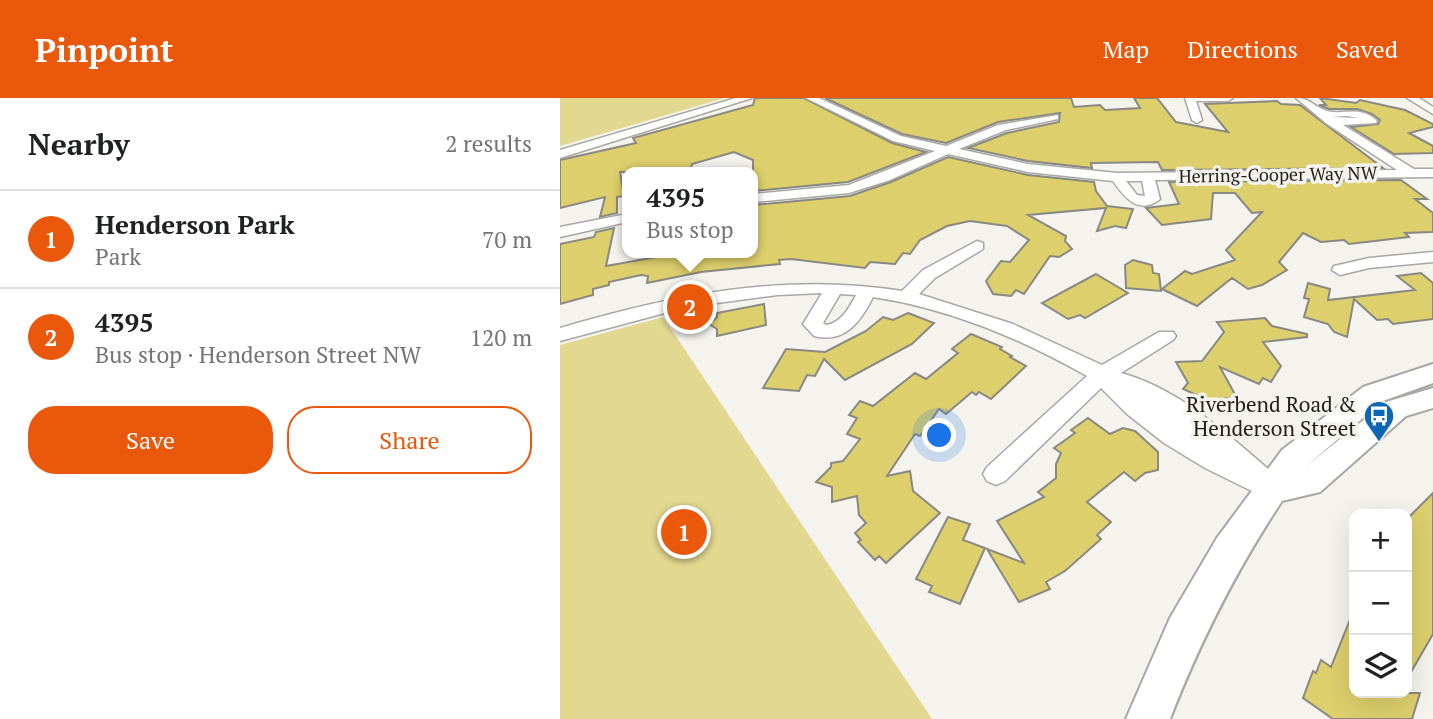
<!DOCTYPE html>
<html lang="en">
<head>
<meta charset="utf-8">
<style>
	:root { --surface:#fff; --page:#f2f2f2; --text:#202124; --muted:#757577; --line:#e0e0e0; --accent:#ea580c }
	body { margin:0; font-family:"PT Serif",serif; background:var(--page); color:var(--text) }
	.controls { position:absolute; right:21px; bottom:21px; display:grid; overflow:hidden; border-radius:14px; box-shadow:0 7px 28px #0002 }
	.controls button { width:63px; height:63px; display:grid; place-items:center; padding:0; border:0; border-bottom:2px solid var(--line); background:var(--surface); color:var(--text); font:35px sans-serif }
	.you { position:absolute; left:380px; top:338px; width:24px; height:24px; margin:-18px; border:5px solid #fff; border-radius:50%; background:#1a73e8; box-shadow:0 0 0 10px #1a73e833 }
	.badge { display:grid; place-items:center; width:46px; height:46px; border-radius:50%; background:var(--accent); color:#fff; font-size:23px; font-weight:700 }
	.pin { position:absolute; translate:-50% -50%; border:4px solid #fff; box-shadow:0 2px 7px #0006 }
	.popup { position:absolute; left:62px; top:69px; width:136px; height:91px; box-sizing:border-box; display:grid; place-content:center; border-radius:14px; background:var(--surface); filter:drop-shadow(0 2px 5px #0005); font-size:23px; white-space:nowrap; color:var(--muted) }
	.popup b { font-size:26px; color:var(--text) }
	.popup::after { content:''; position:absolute; left:50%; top:100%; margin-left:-14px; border:14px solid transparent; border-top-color:var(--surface) }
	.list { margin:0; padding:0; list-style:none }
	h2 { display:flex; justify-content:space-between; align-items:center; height:91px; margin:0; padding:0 28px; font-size:30px }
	h2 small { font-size:23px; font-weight:400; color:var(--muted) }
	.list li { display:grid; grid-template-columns:46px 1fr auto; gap:21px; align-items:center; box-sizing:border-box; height:98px; padding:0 28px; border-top:2px solid var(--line) }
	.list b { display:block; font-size:26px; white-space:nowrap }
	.list p { margin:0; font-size:23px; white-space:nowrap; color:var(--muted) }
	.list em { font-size:23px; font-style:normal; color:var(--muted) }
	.actions { display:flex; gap:14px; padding:21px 28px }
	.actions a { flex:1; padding:16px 0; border:2px solid var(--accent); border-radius:28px; text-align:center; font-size:24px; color:var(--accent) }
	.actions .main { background:var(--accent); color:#fff }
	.icon { flex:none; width:38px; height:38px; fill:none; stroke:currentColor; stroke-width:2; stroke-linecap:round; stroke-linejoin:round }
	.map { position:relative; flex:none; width:873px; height:621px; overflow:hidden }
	header { display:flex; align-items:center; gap:42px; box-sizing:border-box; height:98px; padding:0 35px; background:var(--accent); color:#fff }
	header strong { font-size:33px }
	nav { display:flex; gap:38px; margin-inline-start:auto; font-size:24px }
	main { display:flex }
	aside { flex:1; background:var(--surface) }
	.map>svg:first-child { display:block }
</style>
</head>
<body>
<header>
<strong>Pinpoint</strong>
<nav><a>Map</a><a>Directions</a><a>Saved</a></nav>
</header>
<main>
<aside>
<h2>Nearby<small>2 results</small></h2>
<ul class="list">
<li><span class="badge">1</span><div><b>Henderson Park</b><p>Park</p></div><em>70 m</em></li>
<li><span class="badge">2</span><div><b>4395</b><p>Bus stop · Henderson Street NW</p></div><em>120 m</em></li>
</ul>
<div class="actions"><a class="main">Save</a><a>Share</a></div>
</aside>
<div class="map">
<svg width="873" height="621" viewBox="0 0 873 621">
	<rect width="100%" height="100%" fill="#f4f3ed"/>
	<g fill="#e2d890">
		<polygon points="0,0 165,0 0,48"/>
		<polygon points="103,219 372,621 0,621 0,247"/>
	</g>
	<g fill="#ddcf6c" stroke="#898883" stroke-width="2">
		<polygon points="195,0 244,0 332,45 366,54 288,84 193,93 193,62 174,54 132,66 130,74 60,74 64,98 57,99 57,115 40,119 45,99 0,110 0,62 76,45 73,40 193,7"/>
		<polygon points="265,0 511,0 514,9 540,7 545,12 580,10 574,0 597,0 616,24 668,34 645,6 717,3 721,6 740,7 823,70 602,72 598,64 531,65 532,70 468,63 408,50 447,35 499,24 500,15 438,24 386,45 342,36"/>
		<polygon points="760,0 796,5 800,2 845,12 873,26 873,29 849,35 873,48 873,55 834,56 791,29 818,26 820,22 812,16 797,11 769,11 759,7 766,7"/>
		<polygon points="388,59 468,77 534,84 536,93 547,108 573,111 566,130 555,128 537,133 546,110 468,117 506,138 505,143 512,151 499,159 490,158 464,196 456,192 451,198 433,196 426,183 441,163 450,164 469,142 447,128 410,123 387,128 360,142 350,156 343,155 335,166 310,164 305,170 231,161 219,162 220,166 141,174 87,185 88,178 81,177 49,184 49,187 33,191 33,197 0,206 0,146 34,139 36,134 54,130 46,168 119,155 193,155 193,107 290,98 331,84"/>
		<polygon points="841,82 867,101 855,101 873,115 873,134 845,135 849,139 789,146 784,142 761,144 743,135 719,164 727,172 702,187 688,191 672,180 637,208 602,191 625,173 632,176 675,162 666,152 702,114 692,115 675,95 653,95 651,121 602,127 586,110 619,106 609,84"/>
		<polygon points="573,162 592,167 593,175 599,176 601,193 566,190 565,167"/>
		<polygon points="861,175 873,185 873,221 833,226 828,221 817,222 794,201 787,239 774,234 768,226 744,219 749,201 744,200 748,185 770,191 768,202 855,192 837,178"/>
		<polygon points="536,176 568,195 525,220 520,217 508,221 482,205"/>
		<polygon points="204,206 206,227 157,238 157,231 149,226 157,219 157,215"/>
		<polygon points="348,215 374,225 352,246 285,282 264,261 255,278 247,277 239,293 203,290 226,251 265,254 306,233 323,219 333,222"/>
		<polygon points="705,220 712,228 747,236 747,239 703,244 721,268 711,284 703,280 699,286 660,269 677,300 659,301 656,306 623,291 628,285 616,264 642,263 664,234 657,224"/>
		<polygon points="411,236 442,249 440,251 452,258 450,259 466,268 431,301 419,294 416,297 412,294 386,316 379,311 360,338 355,336 327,378 350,373 353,393 380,415 326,465 319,458 315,462 298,444 301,442 295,435 306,425 299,417 297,398 272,404 272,389 256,384 271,369 271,365 283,363 300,341 287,336 297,320 289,317 300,303 313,308 355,275 366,281 398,255 392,251"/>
		<polygon points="528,320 550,336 563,330 575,333 598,354 598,372 585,375 575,383 564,374 527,404 551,424 537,437 541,441 505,473 486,484 490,491 459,504 427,451 464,465 437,423 484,399 478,394 496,380 496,366 501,355 494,350 515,335 511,332"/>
		<polygon points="873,395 873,536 847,581 847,421"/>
		<polygon points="388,419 410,426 403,442 425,450 400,506 369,494 372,488 356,481"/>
		<polygon points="793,514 794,595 860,595 852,621 773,621 743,600 753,573 756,575 761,562 771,569"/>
	</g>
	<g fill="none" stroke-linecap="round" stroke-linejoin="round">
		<g stroke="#a8a7a2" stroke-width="3">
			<g id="minor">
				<polygon points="176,0 192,0 0,60 0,52"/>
				<path d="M246 0H259L341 38 386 48 438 27 498 17V21L446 32 399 51 468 66 557 75 837 72 767 26 736 0C749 0 751 6 762 11 779 20 799 5 817 23L816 25 783 27 854 71H873V79L595 82 600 101C579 118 564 99 553 83L468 74 388 56 330 82 289 95 193 104V96L289 87 375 53 333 43ZM787 18 799 20 771 19ZM566 83H582L585 98 577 97Z"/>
				<polygon points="625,0 673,0 668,3 636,3 642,22 637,25 632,22"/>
				<polygon points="847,0 859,0 873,9 873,16"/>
				<polygon points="67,116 67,124 0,139 0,129"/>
				<path d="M417 143 423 145V151L375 180 359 196 453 226 542 267 599 234H613L616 238 613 242 561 275C622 291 675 343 722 383L726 391 722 399 713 402 704 399 645 370 604 345 567 316 541 290 445 383 436 387 427 383 423 376 427 369 527 278C459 240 391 211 313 199 301 223 285 246 254 238L243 226 262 195 218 197 127 209 0 243V230C112 197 226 174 342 193L363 172ZM280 196 296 197C289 210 281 225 266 227L263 225Z"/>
				<polygon points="873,154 873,164 809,170 780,177 772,172 774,168 809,160"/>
			</g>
		</g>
		<g stroke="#a8a7a2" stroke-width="4">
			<path id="major" d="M873 266V285L823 303 744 370 826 304 873 290V310L846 318 760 394 722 403C675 474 641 542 610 621H566L610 520 657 440 722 352 803 289Z"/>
		</g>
		<use href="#minor" fill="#fff" fill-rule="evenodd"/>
		<use href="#major" fill="#fff" fill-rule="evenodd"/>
	</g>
	<defs>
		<g id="bus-pin" transform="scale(1.575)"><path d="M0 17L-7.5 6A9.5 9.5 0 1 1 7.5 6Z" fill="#0e66b4" stroke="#f4f3ed"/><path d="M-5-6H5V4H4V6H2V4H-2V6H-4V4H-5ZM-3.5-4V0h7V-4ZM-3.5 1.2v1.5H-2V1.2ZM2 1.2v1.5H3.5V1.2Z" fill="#fff"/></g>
	</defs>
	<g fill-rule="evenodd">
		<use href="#bus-pin" x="819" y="318"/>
	</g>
	<g text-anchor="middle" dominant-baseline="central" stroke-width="7" stroke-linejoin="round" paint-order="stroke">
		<g font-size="18" fill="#1f1f1d" stroke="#f4f3ed">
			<text transform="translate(718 76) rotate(-1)">Herring-Cooper Way NW</text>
		</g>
		<g font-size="21" fill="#1f1f1d" stroke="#f4f3ed" text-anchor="end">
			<text x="796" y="306">Riverbend Road &amp;<tspan x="796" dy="24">Henderson Street</tspan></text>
		</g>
	</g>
</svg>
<div class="controls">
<button>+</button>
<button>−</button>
<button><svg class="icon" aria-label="layers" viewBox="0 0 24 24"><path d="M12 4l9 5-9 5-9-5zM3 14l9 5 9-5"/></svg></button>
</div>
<div class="you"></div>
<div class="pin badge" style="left:124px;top:434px">1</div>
<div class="pin badge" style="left:130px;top:209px">2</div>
<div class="popup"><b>4395</b>Bus stop</div>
</div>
</main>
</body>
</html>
